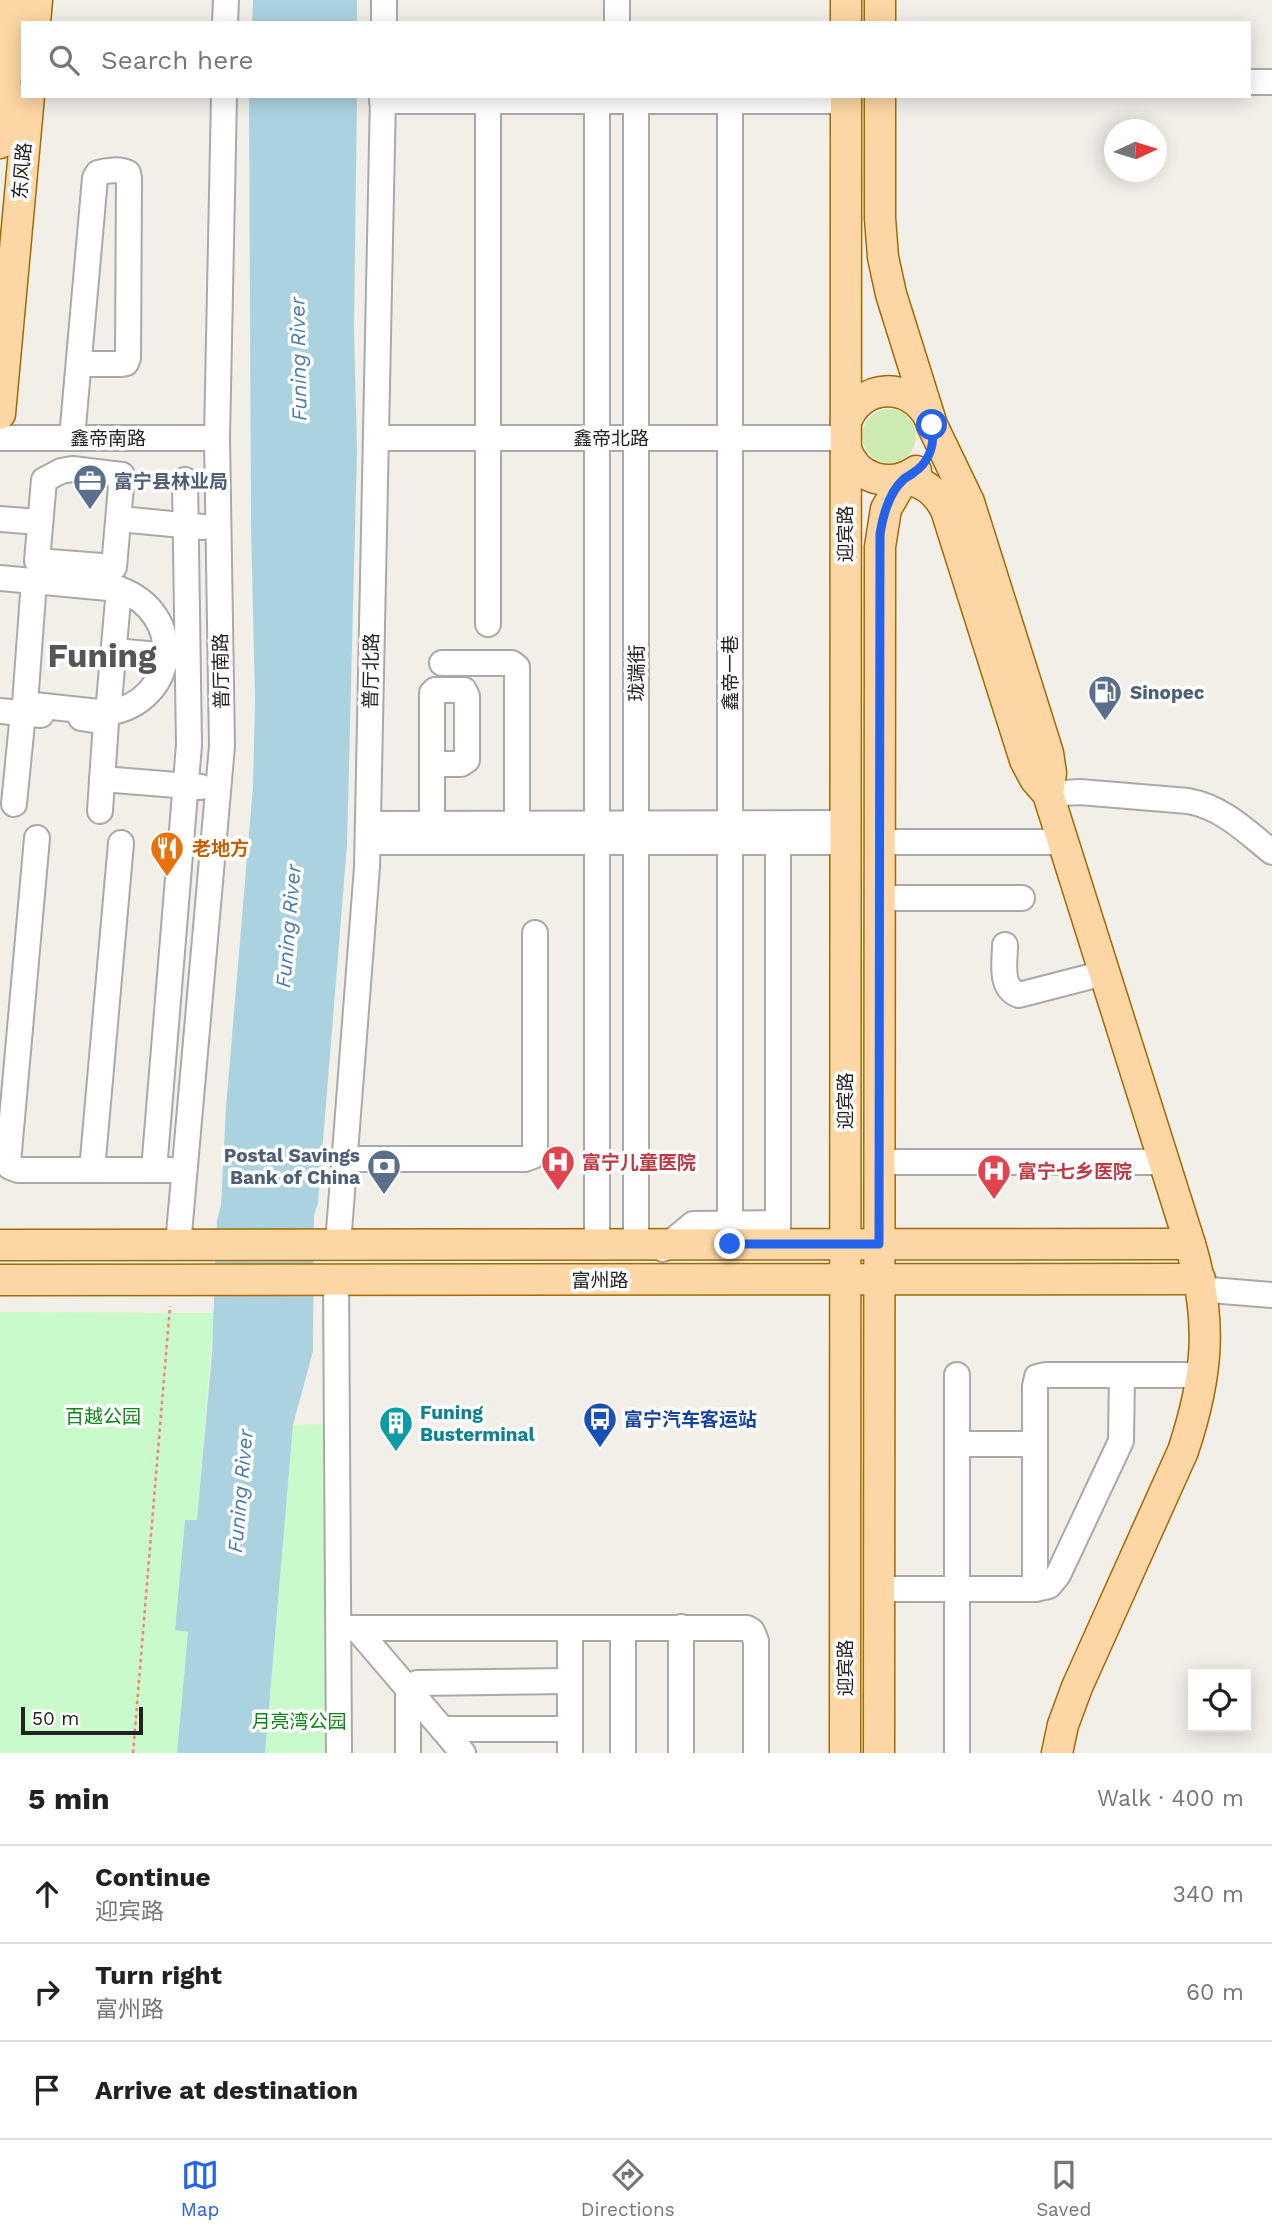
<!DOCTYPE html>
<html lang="en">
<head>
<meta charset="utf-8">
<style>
	:root { --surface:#fff; --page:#f2f2f2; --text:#222; --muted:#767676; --line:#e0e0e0; --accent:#2563eb }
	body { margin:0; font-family:"Work Sans","Noto Sans SC",sans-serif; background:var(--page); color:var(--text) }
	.controls { position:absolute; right:21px; bottom:21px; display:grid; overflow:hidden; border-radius:0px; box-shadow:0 4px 18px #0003 }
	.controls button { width:63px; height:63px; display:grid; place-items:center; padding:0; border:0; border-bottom:2px solid var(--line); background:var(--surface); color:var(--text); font:35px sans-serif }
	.compass { position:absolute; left:1104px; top:119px; width:63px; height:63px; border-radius:50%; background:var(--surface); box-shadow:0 4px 18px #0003; rotate:86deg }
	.scale { position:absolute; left:21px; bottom:18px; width:122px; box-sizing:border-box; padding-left:7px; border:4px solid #222; border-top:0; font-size:19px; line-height:24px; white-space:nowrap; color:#222; -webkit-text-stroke:5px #fff; paint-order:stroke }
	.stop { position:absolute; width:21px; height:21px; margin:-16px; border:5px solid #2563eb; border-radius:50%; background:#fff }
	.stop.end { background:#2563eb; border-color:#fff; box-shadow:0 2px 7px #0008 }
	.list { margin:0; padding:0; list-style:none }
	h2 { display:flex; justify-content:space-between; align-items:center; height:91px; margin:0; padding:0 28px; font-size:30px }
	h2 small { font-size:23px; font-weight:400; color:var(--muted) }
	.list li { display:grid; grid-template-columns:46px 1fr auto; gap:21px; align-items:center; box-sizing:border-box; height:98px; padding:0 28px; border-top:2px solid var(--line) }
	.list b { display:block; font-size:26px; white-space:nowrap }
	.list p { margin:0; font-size:23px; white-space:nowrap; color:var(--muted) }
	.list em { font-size:23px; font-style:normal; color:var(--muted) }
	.icon { flex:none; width:38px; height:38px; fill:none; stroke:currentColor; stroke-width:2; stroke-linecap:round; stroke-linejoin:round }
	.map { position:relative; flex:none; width:1272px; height:1753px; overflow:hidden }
	.search { position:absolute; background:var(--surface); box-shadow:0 4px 18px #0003; left:21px; right:21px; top:21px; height:77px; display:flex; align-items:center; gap:18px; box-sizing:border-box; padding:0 24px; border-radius:0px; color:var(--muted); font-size:26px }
	.sheet { height:385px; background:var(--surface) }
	nav { display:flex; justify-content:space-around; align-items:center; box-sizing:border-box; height:98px; border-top:2px solid var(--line); background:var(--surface); font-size:19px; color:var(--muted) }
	nav a { display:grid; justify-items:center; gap:4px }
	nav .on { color:var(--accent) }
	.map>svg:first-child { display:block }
</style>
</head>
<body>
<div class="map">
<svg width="1272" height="1753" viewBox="0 0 1272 1753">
	<rect width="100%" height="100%" fill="#f2efe9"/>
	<circle fill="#cdebb0" cx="889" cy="436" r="27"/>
	<g fill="#c8facc">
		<polygon points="0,1312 214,1313 197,1520 185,1520 175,1630 188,1631 177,1753 0,1753"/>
		<polygon points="330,1424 330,1753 265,1753 293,1425"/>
	</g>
	<g fill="#aad3df">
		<polygon points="253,0 357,0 357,23 252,23"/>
		<polygon points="249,96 357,96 354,329 357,451 347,845 318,1203 314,1215 313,1351 293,1425 265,1753 177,1753 188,1632 175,1630 185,1520 197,1520 212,1353 217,1220 221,1205 226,1108 253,786 255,699 251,526"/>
	</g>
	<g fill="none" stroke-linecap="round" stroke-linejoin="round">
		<g stroke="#a9a9a9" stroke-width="28">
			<g id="minor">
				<polyline points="225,23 226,0"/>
				<polyline points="384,23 384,0"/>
				<polyline points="617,23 617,0"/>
				<polyline points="1249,82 1272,82"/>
				<polyline points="382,101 846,101"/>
				<polyline points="0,438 217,438"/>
				<path d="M72 438 95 178 98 173C107 170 120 169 128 173L129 178 128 358 126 363 121 364H79"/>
				<polyline points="376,438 846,438"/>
				<polygon points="72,469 122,475 114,567 37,561 44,480 61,471"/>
				<polyline points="0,519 39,522"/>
				<polyline points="120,519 203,527"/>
				<polyline points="0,578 119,589 108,713 25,704 34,581"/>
				<polyline points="488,624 488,101"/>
				<polyline points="114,651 182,657"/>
				<polyline points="442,663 512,663 517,667 517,823"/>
				<polyline points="0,711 41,715"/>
				<path d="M108 713C179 701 186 613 119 589"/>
				<polyline points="81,718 106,722 100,811"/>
				<polyline points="432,764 461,764 467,760 467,696 464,690 435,690 432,693 432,823"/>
				<polyline points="102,779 201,787"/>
				<path d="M1048 794 1080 792 1188 801C1222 807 1246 831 1272 852"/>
				<polyline points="14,804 23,713"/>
				<polyline points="368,824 845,823"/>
				<polyline points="37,838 8,1163 10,1167 18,1170 170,1170"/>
				<polyline points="368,842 845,842"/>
				<polyline points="879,842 1063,842"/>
				<polyline points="879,898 1022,898"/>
				<path d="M1005 945C1005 962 999 988 1019 995L1104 973"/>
				<polyline points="344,1159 525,1159 533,1156 535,1148 535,933"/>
				<polyline points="879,1162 1164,1162"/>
				<polyline points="92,1170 121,843"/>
				<polyline points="154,1170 189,745 185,480"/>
				<polyline points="338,1244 367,867 383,96"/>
				<polyline points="597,1244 597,101"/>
				<polyline points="636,1244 636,101"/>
				<polyline points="730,1244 730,101"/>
				<polyline points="778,1244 778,842"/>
				<polyline points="178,1245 222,746 217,438 224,96"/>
				<polyline points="663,1249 693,1224 775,1223"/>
				<polyline points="336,1280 339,1753"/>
				<polyline points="1210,1290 1272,1295"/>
				<polyline points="957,1375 957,1752"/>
				<polyline points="957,1444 1035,1444"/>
				<polyline points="879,1589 1035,1589 1049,1586 1058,1575 1121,1441 1122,1375"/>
				<polyline points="1035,1589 1035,1386 1037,1377 1046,1375 1202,1375"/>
				<polyline points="346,1628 356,1628 463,1753"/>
				<polyline points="356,1628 747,1628 752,1631 756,1641 756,1753"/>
				<polyline points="443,1729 570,1729"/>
				<polyline points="408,1753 408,1689 417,1683 570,1681"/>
				<polyline points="570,1753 570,1628"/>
				<polyline points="623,1753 623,1628"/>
				<polyline points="681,1753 681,1627"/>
			</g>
		</g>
		<g stroke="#a06b00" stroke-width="33">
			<g id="major">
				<polyline points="35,23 37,0"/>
				<polyline points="846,23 846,0"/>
				<polyline points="880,23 880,0"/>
				<polyline points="880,96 880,218 883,257 891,294 932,425 969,502 1048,753 1051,773 1048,794"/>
				<polyline points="0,143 13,0"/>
				<polyline points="0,414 29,96"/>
				<path d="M846 422C860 383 910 381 929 417"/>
				<path d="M846 449C856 479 890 489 916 471"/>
				<polyline points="0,1245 1190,1244"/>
				<polyline points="0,1280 1200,1279"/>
				<polyline points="845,1753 846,96"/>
				<path d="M879 1753 880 547 886 509 904 478C924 482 937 492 946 510L1025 760 1035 779 1048 794 1190 1244C1213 1320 1208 1376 1183 1451L1077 1687 1063 1725 1057 1753"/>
			</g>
		</g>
		<polyline stroke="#fa8072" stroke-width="2.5" stroke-dasharray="3.5 3.5" stroke-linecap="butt" points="133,1753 170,1306"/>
		<use href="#minor" stroke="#fff" stroke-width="24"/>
		<use href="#major" stroke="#fcd6a4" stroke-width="30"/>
	</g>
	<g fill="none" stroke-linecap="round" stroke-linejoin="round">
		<path stroke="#2563eb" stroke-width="9" d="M730 1244H879L880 534C883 515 889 492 904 479 906 477 911 475 913 473 930 462 935 444 932 425"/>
	</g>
	<defs>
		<g id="office-pin" transform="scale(1.75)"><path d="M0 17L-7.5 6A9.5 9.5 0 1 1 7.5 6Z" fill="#5c6f8a" stroke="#fff"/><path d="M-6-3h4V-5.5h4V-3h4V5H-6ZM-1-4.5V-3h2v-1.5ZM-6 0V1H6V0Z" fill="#fff"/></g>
		<g id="fuel-pin" transform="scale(1.75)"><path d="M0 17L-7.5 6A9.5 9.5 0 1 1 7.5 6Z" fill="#5c6f8a" stroke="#fff"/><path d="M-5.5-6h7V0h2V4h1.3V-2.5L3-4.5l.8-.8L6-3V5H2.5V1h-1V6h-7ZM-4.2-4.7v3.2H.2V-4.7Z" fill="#fff"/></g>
		<g id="restaurant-pin" transform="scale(1.75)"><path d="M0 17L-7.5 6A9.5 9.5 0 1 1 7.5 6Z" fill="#e8710a" stroke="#fff"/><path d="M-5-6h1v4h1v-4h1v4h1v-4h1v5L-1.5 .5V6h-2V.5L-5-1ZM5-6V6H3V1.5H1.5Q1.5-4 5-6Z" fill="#fff"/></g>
		<g id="hospital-pin" transform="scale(1.75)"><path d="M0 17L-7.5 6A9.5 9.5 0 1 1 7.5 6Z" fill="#e0444e" stroke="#fff"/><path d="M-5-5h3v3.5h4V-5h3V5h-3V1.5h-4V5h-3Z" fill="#fff"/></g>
		<g id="bank-pin" transform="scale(1.75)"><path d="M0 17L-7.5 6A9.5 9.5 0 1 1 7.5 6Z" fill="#5c6f8a" stroke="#fff"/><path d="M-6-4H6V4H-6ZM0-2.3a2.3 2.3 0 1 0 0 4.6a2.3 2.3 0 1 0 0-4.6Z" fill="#fff"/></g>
		<g id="bus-pin" transform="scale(1.75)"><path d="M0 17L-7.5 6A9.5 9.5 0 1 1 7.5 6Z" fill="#1a4fb4" stroke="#fff"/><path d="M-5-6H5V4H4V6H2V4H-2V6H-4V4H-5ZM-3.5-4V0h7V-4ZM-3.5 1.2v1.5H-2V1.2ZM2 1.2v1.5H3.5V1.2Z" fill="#fff"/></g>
		<g id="building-pin" transform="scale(1.75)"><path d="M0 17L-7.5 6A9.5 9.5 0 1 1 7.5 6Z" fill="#0f9aa8" stroke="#fff"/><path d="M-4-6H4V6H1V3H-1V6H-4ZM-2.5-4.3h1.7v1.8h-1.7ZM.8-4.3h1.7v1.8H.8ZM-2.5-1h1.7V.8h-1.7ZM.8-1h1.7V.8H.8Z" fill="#fff"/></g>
	</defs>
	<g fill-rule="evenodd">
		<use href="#office-pin" x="90" y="481"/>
		<use href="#fuel-pin" x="1105" y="692"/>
		<use href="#restaurant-pin" x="167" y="848"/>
		<use href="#hospital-pin" x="558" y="1162"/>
		<use href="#bank-pin" x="384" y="1166"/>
		<use href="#hospital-pin" x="994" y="1171"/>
		<use href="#bus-pin" x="600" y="1419"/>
		<use href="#building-pin" x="396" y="1423"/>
	</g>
	<g text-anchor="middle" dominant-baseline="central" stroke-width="7" stroke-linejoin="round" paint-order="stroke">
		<g font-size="19" fill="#222" stroke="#fff">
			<text transform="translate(22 171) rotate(-85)">东风路</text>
			<text x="108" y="438">鑫帝南路</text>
			<text x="611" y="438">鑫帝北路</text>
			<text transform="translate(845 534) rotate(-90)">迎宾路</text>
			<text transform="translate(221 671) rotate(-91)">普厅南路</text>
			<text transform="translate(371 671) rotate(-89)">普厅北路</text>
			<text transform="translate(636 673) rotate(-90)">珑端街</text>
			<text transform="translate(730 673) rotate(-90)">鑫帝一巷</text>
			<text transform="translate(845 1101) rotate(-90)">迎宾路</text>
			<text x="600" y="1280">富州路</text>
			<text transform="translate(845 1668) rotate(-90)">迎宾路</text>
		</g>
		<g font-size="19" font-weight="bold" fill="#4e5e75" stroke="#fff" text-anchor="start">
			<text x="114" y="481">富宁县林业局</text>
			<text x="1130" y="692">Sinopec</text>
			<text x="360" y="1155" text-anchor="end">Postal Savings<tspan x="360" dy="22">Bank of China</tspan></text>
		</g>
		<g font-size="19" font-weight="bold" fill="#c56008" stroke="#fff" text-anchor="start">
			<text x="192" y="848">老地方</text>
		</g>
		<g font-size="19" font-weight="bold" fill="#be3a42" stroke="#fff" text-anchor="start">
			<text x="582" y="1162">富宁儿童医院</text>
			<text x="1018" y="1171">富宁七乡医院</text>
		</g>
		<g font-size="19" font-weight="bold" fill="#0d838f" stroke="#fff" text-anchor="start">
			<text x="420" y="1412">Funing<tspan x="420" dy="22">Busterminal</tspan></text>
		</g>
		<g font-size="19" fill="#0c8416" stroke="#fff">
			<text x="103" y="1416">百越公园</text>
			<text x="299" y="1721">月亮湾公园</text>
		</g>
		<g font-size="19" font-weight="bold" fill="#164399" stroke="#fff" text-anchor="start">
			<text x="624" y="1419">富宁汽车客运站</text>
		</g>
		<g font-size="21" font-style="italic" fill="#4a7aab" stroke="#fff">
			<text transform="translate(298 359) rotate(-91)">Funing River</text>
			<text transform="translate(288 926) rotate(-85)">Funing River</text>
			<text transform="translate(240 1491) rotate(-85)">Funing River</text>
		</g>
		<g font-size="33" font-weight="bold" fill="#555" stroke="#fff">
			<text x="102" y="655">Funing</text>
		</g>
	</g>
</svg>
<div class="controls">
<button><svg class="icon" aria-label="locate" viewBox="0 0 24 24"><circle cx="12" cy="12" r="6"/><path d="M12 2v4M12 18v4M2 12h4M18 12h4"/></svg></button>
</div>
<svg class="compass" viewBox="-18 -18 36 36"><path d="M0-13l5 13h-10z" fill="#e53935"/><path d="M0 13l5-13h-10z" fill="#767676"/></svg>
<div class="scale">50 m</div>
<div class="stop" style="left:932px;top:425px"></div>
<div class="stop end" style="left:730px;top:1244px"></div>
<div class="search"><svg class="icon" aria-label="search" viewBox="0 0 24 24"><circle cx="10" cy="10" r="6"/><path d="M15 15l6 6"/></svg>Search here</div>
</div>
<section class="sheet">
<h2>5 min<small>Walk · 400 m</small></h2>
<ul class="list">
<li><svg class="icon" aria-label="ahead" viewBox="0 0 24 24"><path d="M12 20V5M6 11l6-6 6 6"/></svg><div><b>Continue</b><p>迎宾路</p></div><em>340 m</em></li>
<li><svg class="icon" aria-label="right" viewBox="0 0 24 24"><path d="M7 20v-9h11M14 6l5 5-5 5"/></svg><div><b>Turn right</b><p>富州路</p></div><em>60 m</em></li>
<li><svg class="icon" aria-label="arrive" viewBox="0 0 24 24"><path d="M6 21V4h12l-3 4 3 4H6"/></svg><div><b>Arrive at destination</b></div></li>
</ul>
</section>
<nav>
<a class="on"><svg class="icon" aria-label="map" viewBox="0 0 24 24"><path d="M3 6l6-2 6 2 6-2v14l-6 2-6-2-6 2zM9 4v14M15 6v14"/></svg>Map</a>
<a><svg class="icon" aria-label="directions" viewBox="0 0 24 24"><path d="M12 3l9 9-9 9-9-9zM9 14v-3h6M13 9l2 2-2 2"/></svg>Directions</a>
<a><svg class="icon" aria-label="saved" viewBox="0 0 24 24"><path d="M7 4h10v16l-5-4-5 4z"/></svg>Saved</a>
</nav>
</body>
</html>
